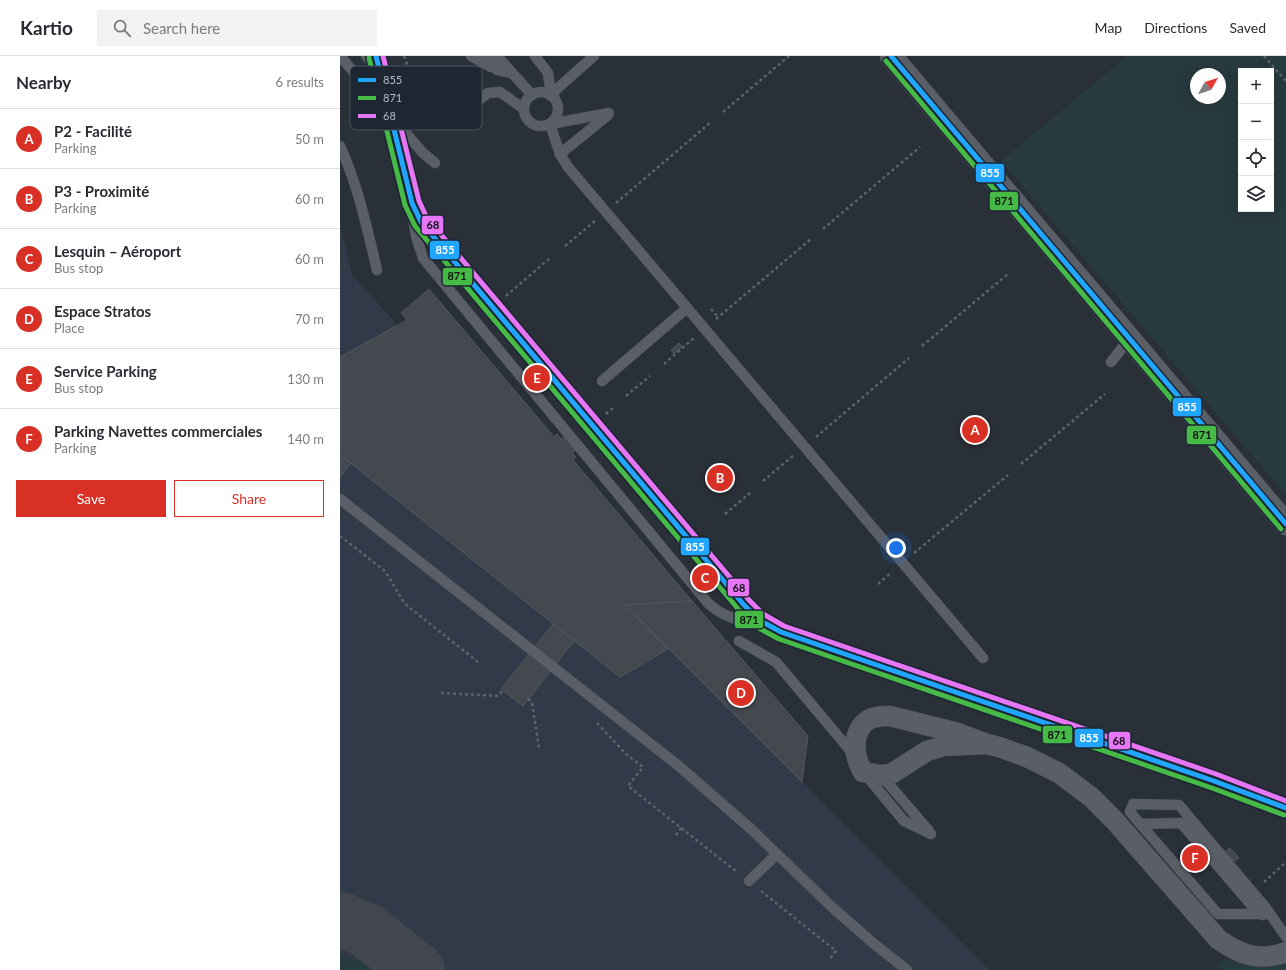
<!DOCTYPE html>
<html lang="en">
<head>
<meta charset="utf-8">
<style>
	:root { --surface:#fff; --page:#f2f2f3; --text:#2b2b33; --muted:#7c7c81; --line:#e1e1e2; --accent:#d93025 }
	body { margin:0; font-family:Lato,sans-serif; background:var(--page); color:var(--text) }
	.controls { position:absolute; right:12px; top:12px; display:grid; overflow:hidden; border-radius:0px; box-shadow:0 4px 16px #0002 }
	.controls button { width:36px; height:36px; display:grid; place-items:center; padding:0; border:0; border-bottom:1px solid var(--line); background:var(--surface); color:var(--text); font:20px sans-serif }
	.compass { position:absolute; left:850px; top:12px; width:36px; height:36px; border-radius:50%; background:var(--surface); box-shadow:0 4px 16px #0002; rotate:51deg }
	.you { position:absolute; left:556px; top:492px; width:14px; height:14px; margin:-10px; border:3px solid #fff; border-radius:50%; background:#1a73e8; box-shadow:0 0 0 6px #1a73e833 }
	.badge { display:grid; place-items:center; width:26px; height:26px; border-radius:50%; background:var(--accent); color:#fff; font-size:13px; font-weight:700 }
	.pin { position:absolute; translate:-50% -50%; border:2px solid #fff; box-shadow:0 1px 4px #0006 }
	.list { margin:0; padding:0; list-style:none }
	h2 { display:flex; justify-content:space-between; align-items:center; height:52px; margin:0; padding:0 16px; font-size:17px }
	h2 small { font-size:13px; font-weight:400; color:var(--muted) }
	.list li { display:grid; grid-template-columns:26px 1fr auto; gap:12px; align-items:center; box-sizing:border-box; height:60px; padding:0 16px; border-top:1px solid var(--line) }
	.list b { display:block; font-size:15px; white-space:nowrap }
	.list p { margin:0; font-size:13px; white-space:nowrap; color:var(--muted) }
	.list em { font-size:13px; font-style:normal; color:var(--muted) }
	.actions { display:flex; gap:8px; padding:12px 16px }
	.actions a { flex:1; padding:9px 0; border:1px solid var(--accent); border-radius:0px; text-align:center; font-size:14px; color:var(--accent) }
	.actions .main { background:var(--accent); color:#fff }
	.icon { flex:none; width:22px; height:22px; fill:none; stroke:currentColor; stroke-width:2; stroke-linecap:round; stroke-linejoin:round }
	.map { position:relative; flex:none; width:946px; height:914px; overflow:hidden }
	header { display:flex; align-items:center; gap:24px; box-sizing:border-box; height:56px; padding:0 20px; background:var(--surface); border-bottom:1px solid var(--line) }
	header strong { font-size:19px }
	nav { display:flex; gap:22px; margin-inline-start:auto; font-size:14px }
	.search { width:280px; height:36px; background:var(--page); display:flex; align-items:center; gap:10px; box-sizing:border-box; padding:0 14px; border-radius:0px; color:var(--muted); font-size:15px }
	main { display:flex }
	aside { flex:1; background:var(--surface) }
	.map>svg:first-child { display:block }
</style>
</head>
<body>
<header>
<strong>Kartio</strong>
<div class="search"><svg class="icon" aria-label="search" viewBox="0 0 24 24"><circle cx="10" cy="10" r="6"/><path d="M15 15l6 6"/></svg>Search here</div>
<nav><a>Map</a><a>Directions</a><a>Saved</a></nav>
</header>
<main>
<aside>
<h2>Nearby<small>6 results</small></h2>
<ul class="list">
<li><span class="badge">A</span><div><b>P2 - Facilité</b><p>Parking</p></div><em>50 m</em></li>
<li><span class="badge">B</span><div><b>P3 - Proximité</b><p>Parking</p></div><em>60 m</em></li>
<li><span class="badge">C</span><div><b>Lesquin – Aéroport</b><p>Bus stop</p></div><em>60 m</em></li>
<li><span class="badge">D</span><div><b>Espace Stratos</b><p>Place</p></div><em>70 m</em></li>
<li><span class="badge">E</span><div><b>Service Parking</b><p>Bus stop</p></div><em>130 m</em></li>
<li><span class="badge">F</span><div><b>Parking Navettes commerciales</b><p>Parking</p></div><em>140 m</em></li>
</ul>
<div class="actions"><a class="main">Save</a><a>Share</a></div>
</aside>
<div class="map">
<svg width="946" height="914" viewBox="0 0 946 914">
	<rect width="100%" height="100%" fill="#2a3038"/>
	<polygon fill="#313a48" points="0,168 12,218 477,741 649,914 0,914"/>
	<g fill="#273a3e" fill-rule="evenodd">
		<path d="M787 0H946V439L661 105ZM901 15H931V153H901ZM856 18H880V42H856Z"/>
		<polygon points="0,899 25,906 35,914 0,914"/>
		<polygon points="886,902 916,909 946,907 946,914 882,914 877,909"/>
	</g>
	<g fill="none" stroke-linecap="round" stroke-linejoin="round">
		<polyline stroke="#42464e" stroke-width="55" points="0,863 26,874 77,914"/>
	</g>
	<g fill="#444950" stroke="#52575f">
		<polygon points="89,233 214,381 217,378 221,383 225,380 237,393 232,397 236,401 233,404 352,545 285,549 328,593 280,621 3,401 0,404 0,301 67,264 61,257"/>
		<polygon points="339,287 342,291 334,298 331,294"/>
		<polygon points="0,399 11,407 0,421"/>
		<polygon points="352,545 468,680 462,726 285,549"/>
		<polygon points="213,568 234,585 183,650 161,633"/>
		<polygon points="890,792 899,802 894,805 886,795"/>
	</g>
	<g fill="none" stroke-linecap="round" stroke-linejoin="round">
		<g stroke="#484c53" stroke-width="11">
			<g id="service">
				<polyline points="0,0 83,97 95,107"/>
				<polyline points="26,0 78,55 90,63 103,65 116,62 148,37 160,36 184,53"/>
				<polyline points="131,0 151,11"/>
				<polyline points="144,0 157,14 172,17"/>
				<polyline points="157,0 192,39"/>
				<polyline points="195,0 208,17 211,40"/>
				<circle cx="201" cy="53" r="17"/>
				<polyline points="211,40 219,31 254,0"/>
				<polyline points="269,57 210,68 220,98 228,111 643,602"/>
				<path d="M0 90C18 129 27 172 37 214"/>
				<polyline points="220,98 268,59"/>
				<polyline points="72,147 81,166 98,188 404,549 419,564 441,576 874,725 946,752"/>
				<path d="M72 153 76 180 83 202 368 547C384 563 405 565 426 571"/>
				<polyline points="771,306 790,282"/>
				<polyline points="262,325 347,252"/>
				<polyline points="0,443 340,711 411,773 493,852 533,887 567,914"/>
				<polyline points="399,585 436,606 514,699"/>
				<polyline points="525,718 564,765 591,778"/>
				<polyline points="541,719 589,775"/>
				<polyline points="800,768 841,767 919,858 923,859"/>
				<polyline points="409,825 437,798"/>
				<polyline points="919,858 878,858 790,756 793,748 839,749 926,852 946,881"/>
			</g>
		</g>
		<g stroke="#484c53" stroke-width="21">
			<path id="minor" d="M647 688 604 690 587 695 551 718 541 719 523 716C521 712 518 707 517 702 513 689 516 672 528 664 535 660 543 660 550 660L618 677 647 688 659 691 687 701 719 717 751 741 775 765 878 883C900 899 920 906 946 896"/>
		</g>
		<g stroke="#484c53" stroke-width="23">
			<polyline id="tertiary" points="551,0 946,468"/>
		</g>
		<g stroke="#5d636a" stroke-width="2.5" stroke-dasharray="3 3" stroke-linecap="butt">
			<polyline points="64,0 68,11 87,39"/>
			<polyline points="924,0 946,25"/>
			<polyline points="383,56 449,0"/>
			<polyline points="276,147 371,66"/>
			<polyline points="483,173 580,91"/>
			<polyline points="225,190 255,165"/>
			<polyline points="166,240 210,202"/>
			<polyline points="371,253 378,261"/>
			<polyline points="376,263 471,183"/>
			<polyline points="582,290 668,218"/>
			<polyline points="324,308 354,282"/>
			<polyline points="286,340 310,320"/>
			<polyline points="266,358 274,351"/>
			<polyline points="476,381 569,302"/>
			<polyline points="681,408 765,338"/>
			<polyline points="423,425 454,399"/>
			<polyline points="385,458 410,437"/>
			<polyline points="0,480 45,515 65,548 138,606"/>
			<polyline points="574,497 668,419"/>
			<polyline points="538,528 552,516"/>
			<polyline points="101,637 158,640 163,634"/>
			<polyline points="188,643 192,646 199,692"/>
			<polyline points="257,667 286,698 303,711 288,730 397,816"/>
			<polyline points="336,779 341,772"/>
			<polyline points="924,826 946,806"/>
			<polyline points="421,835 496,895 489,904"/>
		</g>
		<use href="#service" stroke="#5a5e66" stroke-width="10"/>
		<use href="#minor" stroke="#5a5e66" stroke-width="20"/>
		<use href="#tertiary" stroke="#5a5e66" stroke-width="22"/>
		<g stroke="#484c53" stroke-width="11" stroke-linecap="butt">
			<polyline id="service-bridge" points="36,0 72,147"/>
		</g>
		<use href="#service-bridge" stroke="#5a5e66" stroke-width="10"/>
		<g stroke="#1d2633" stroke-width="8">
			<g id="bus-1">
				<polyline points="36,0 72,147 81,166 404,549 419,564 441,576 874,725 946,752"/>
				<polyline points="551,0 946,468"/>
			</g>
		</g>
		<g stroke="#1d2633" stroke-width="8">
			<g id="bus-2">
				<polyline points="29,2 65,149 75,170 399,554 415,570 439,583 872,732 944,759"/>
				<polyline points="546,5 941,473"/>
			</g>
		</g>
		<g stroke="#1d2633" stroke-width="8">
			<polyline id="bus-3" points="43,0 79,145 87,162 409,544 423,558 444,570 876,718 946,745"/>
		</g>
		<use href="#bus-1" stroke="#20a6ff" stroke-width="5"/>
		<use href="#bus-2" stroke="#46ba46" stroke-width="5"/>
		<use href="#bus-3" stroke="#e676f6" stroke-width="5"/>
	</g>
	<rect x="10" y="10" width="132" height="64" rx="6" fill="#1d2633" stroke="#4a5360" stroke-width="1"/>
	<rect x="18" y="22" width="18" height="4" fill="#20a6ff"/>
	<rect x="18" y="40" width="18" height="4" fill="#46ba46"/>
	<rect x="18" y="58" width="18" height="4" fill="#e676f6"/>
	<g font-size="11" fill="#b4bcc9">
		<text x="43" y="28">855</text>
		<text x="43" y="46">871</text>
		<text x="43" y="64">68</text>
	</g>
	<g stroke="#1d2633" stroke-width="1.5">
		<rect x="635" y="107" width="30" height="20" rx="4" fill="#20a6ff"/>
		<rect x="649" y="135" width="30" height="20" rx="4" fill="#46ba46"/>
		<rect x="81" y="159" width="23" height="20" rx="4" fill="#e676f6"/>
		<rect x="89" y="184" width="31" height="20" rx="4" fill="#20a6ff"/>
		<rect x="102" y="211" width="31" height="19" rx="4" fill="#46ba46"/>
		<rect x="832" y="341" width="30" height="20" rx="4" fill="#20a6ff"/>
		<rect x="846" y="369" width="31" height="20" rx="4" fill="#46ba46"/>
		<rect x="340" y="481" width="30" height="19" rx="4" fill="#20a6ff"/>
		<rect x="387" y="522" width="23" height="19" rx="4" fill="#e676f6"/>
		<rect x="394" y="554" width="30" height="19" rx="4" fill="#46ba46"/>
		<rect x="702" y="669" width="31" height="19" rx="4" fill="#46ba46"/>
		<rect x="734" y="672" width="30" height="20" rx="4" fill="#20a6ff"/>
		<rect x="768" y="675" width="23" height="19" rx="4" fill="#e676f6"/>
	</g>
	<g font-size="11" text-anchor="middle" font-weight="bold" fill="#fff">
		<text x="650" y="121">855</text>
		<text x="105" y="198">855</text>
		<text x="847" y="355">855</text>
		<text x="355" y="495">855</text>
		<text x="749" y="686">855</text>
	</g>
	<g font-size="11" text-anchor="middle" font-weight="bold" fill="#111">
		<text x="664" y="149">871</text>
		<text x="93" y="173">68</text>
		<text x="117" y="224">871</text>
		<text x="862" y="383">871</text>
		<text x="399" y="536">68</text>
		<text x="409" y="568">871</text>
		<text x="717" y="683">871</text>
		<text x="779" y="689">68</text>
	</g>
</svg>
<div class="controls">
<button>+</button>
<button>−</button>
<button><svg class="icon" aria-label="locate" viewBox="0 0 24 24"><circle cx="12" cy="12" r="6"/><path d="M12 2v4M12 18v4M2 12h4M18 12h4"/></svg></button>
<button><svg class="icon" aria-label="layers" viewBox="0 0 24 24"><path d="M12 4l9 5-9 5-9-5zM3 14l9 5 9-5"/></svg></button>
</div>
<svg class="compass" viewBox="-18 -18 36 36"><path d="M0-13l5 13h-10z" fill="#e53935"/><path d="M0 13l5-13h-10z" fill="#7c7c81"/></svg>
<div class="you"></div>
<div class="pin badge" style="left:635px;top:374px">A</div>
<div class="pin badge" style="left:380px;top:422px">B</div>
<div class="pin badge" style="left:365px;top:522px">C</div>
<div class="pin badge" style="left:401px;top:637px">D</div>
<div class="pin badge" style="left:197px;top:322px">E</div>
<div class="pin badge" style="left:855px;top:802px">F</div>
</div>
</main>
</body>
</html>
